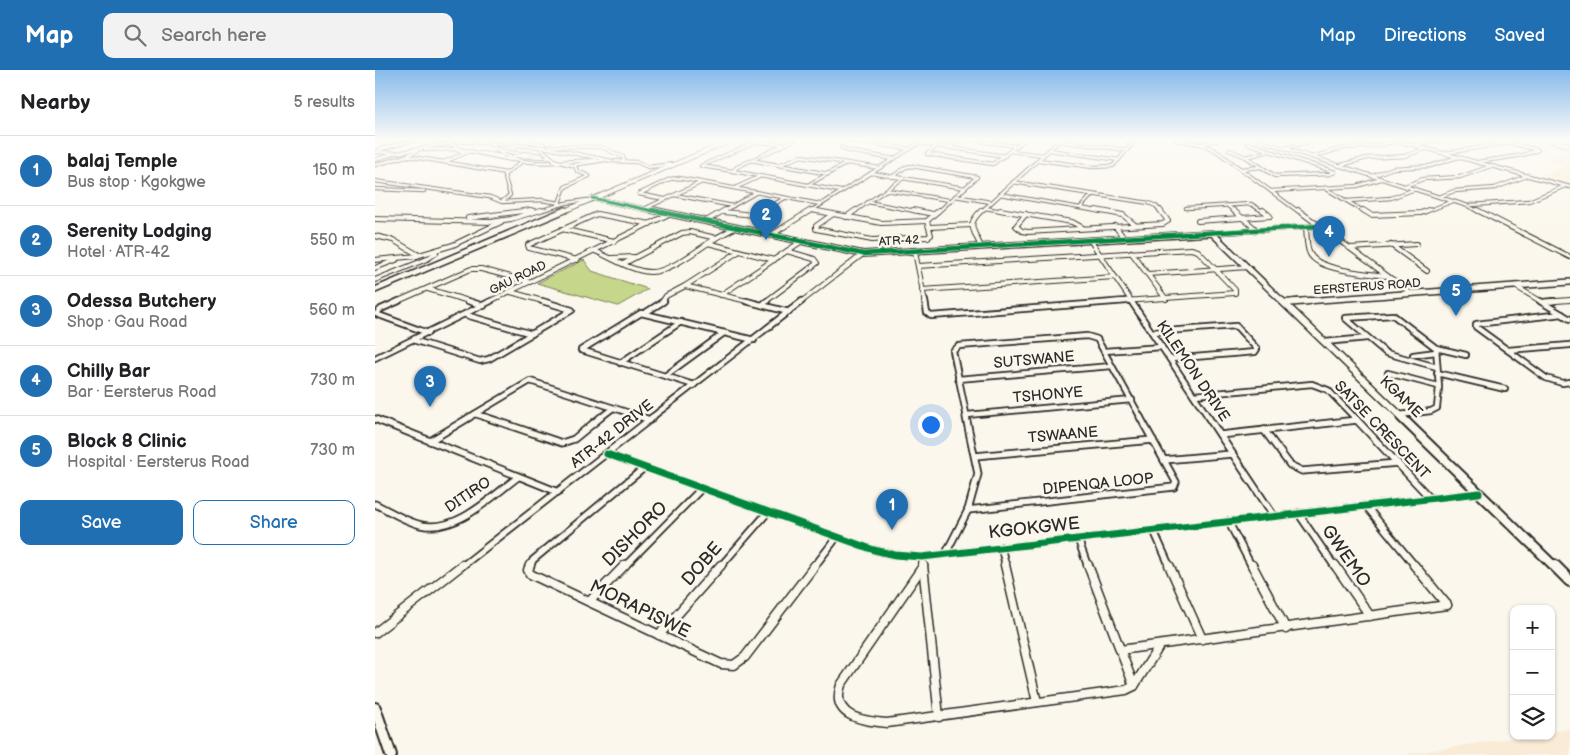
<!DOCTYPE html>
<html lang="en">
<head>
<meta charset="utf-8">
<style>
	:root { --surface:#fff; --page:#f2f2f2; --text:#202124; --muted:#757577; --line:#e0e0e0; --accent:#1f6fb2 }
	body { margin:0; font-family:"Balsamiq Sans",sans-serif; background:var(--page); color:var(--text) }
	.controls { position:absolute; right:15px; bottom:15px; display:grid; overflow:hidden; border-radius:10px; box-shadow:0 1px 4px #0004 }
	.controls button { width:45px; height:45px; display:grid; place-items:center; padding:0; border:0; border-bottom:1px solid var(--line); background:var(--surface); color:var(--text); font:25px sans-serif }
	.you { position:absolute; left:555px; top:354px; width:18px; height:18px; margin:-12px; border:4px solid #fff; border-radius:50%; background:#1a73e8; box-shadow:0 0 0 8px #1a73e833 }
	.badge { display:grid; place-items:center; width:32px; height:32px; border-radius:50%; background:var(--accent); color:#fff; font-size:16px; font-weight:700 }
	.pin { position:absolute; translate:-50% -41px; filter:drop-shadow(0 1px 2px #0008) }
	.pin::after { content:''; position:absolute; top:26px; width:18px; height:15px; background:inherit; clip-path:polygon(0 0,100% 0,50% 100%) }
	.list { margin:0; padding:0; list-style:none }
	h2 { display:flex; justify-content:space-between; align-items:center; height:65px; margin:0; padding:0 20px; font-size:21px }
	h2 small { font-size:16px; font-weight:400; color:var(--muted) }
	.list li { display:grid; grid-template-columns:32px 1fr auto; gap:15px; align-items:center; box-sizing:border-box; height:70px; padding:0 20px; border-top:1px solid var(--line) }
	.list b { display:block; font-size:19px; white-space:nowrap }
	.list p { margin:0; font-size:16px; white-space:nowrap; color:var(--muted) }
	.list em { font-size:16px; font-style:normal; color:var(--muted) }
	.actions { display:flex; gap:10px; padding:15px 20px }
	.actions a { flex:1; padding:11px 0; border:1px solid var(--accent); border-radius:10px; text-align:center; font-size:18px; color:var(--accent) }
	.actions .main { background:var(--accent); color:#fff }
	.icon { flex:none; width:28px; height:28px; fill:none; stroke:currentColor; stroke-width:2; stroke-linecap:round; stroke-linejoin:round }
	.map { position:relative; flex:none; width:1195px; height:685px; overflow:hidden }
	header { display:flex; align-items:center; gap:30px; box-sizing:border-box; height:70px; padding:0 25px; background:var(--accent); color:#fff }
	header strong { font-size:24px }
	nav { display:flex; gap:28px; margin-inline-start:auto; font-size:18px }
	.search { width:350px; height:45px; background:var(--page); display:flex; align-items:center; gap:12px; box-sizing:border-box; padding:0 18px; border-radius:10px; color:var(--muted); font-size:19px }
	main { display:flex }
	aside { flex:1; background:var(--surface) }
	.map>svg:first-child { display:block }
</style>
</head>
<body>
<header>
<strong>Map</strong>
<div class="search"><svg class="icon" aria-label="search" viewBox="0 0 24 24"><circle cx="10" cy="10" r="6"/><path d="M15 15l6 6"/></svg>Search here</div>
<nav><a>Map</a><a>Directions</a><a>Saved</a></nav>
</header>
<main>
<aside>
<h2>Nearby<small>5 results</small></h2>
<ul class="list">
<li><span class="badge">1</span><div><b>balaj Temple</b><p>Bus stop · Kgokgwe</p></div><em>150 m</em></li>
<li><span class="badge">2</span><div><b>Serenity Lodging</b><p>Hotel · ATR-42</p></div><em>550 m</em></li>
<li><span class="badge">3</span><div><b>Odessa Butchery</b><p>Shop · Gau Road</p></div><em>560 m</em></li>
<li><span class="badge">4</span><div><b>Chilly Bar</b><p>Bar · Eersterus Road</p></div><em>730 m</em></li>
<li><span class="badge">5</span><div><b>Block 8 Clinic</b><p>Hospital · Eersterus Road</p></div><em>730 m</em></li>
</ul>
<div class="actions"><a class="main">Save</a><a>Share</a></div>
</aside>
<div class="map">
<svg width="1195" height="685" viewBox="0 0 1195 685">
	<rect width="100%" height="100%" fill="#fbf7ec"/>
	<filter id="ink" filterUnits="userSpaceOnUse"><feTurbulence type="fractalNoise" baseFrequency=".02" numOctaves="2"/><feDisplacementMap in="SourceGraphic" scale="10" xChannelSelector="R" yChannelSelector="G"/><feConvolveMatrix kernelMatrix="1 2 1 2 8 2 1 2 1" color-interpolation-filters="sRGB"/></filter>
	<g filter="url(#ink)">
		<g fill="#f9ebd6">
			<polygon points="1195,82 1195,114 1167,105 1192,96 1173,90"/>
			<polygon points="1195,659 1195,685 1028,685 1149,666 1176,666 1176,662"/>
		</g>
		<polygon fill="#c6d78b" stroke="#78815b" points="209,190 217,201 273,219 243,236 162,213"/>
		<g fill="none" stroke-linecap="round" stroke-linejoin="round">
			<g stroke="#2b2b2b" stroke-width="4.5">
				<g id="street-far4">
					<polyline points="66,70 168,77 237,91 262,92 273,97 298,94"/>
					<polyline points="144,70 169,74"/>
					<polyline points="419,70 362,97 358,101 465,121"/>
					<polyline points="472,70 535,79"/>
					<polyline points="598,70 641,76"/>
					<polyline points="800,70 826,74 840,80 924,142"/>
					<polyline points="883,70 1093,136 1104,142"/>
					<polyline points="1019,70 1195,117"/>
					<polyline points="684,71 752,80"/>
					<polyline points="76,73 84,79 137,90"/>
					<polyline points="544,73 630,86"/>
					<polyline points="872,73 893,80"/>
					<path d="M116 74C137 101 189 91 220 90"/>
					<polyline points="826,74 843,70"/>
					<polyline points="1039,75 1065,70"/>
					<polyline points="175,76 227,77 248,87 249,91"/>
					<polyline points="562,76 552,84 618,94 649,70"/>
					<polyline points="466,77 474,81 519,89"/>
					<polyline points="573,77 585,70"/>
					<polyline points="909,78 942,70"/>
					<polyline points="119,79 152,85"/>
					<polyline points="166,79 181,91 200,96 202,101 214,106 190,117 184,133"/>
					<polyline points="3,80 39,70"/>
					<polyline points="50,80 84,79 88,83"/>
					<polyline points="674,80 744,90"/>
					<polyline points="854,80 871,87"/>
					<polyline points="42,81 31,86 69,92"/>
					<polyline points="95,81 69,92 131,103"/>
					<polyline points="636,81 668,85"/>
					<polygon points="895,81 960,102 955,104 900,106 871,87"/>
					<polyline points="0,82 22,83 76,73"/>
					<polyline points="106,83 127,86"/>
					<polyline points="148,83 167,85"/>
					<polyline points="1071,83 1132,73"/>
					<polyline points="138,86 175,87"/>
					<polyline points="937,87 968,78 1001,76 1022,71"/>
					<polyline points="0,90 17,84"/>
					<polyline points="376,90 454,104"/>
					<polyline points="663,90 718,97 738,96 758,73 749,70"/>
					<polyline points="1103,92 1148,85 1163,80 1122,70"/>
					<polyline points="0,95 31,86"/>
					<polyline points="198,95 230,90"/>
					<polyline points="404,95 426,86 505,98"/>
					<polyline points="966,95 992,88 1030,86 1050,79"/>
					<polyline points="866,99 886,97"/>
					<polyline points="358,101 326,96 380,72 409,74"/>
					<polyline points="496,103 590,118"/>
					<polyline points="997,106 1018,98 1055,96 1083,87"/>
					<polyline points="517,107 531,97 537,96 602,107 563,142"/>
					<polyline points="0,111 115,127 127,132 166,130 185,133"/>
					<polyline points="638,112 774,133 781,136 786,142"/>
					<polyline points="433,115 472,93"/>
					<polyline points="1030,116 1048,109 1085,107 1116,96"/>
					<polyline points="360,118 384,107"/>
					<polyline points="950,118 990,142"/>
					<polyline points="0,119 49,121"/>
					<polyline points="511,120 574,130"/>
					<polyline points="896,121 982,116 1006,109"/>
					<polyline points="264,124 295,109 304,108 445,134"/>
					<polyline points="264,124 289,129"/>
					<polyline points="625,124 728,142"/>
					<polyline points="300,125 358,136"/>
					<polyline points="580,126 616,132"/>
					<polyline points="1064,127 1079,121 1120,118 1152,106"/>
					<polyline points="128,131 135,125 129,105 148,91"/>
					<polyline points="973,131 1016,128 1040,119"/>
					<polyline points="493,132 545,142"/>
					<polyline points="1096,135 1154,131 1190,116"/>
					<polyline points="853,136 860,142"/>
					<polyline points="610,138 633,142"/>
					<polyline points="705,138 717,125"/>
					<polyline points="811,138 876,134 889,142"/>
					<polyline points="269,139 325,113"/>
					<polyline points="435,140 444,142"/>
					<polyline points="146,142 159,140"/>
					<polyline points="161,142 191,133 212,130"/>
					<polyline points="347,142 382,122"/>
					<polyline points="385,142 410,128"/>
					<polyline points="434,142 549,70"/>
					<polyline points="479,142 527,109"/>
					<polyline points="606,142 685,70"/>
					<polyline points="1050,142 1078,131"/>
				</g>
			</g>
			<g stroke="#2b2b2b" stroke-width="6">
				<g id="street-far3">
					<polyline points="437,140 506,153 552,151 564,140"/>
					<polyline points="538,140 558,144"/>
					<polyline points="625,140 697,152 708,158"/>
					<polyline points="721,140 748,145 760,155"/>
					<polyline points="858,140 882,160"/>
					<polyline points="923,140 1037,224"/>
					<polyline points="988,140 996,145 1046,143 1053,140"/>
					<polyline points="1102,140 1195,187"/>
					<polyline points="348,142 379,145 387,140"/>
					<polyline points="458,144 441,156 441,159 497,170 553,167 556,165 552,151"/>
					<polyline points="651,144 641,156 647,161 653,162 788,154 793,151 785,140"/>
					<polyline points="471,147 481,140"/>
					<polyline points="93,148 156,140"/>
					<polyline points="0,149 116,152 136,149 166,140"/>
					<polyline points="331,151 350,140"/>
					<polyline points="823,151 895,146 888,140"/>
					<polyline points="740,156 749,168"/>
					<polyline points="554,157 597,155"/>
					<path d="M931 157C932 166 931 177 935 184 944 201 993 203 1010 206"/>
					<polyline points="187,159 239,171"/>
					<polyline points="837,163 943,156"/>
					<polyline points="396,165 436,140"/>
					<polyline points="0,166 18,170 42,184 41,186 78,175 126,152"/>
					<polyline points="715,170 757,232"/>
					<polyline points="333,173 399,190"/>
					<polyline points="1016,175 1052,201"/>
					<path d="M606 177C598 158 591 155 607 140"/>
					<polyline points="975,178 1042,174"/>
					<path d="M220 181C237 188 256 201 275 202 294 203 325 178 341 168"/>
					<polyline points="363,182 310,216 376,232"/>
					<polyline points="540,182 550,232"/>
					<polyline points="756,182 791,229"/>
					<polyline points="237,188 259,187"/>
					<polyline points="0,190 42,186"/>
					<polyline points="202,190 154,178 153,175 222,144 275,154"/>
					<polyline points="248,194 307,163 315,162 341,168 361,157"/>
					<polyline points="543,196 816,179 823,181 860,220 860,223 735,232"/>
					<polyline points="0,198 21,190"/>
					<polyline points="773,204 873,197"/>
					<polyline points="0,210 52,189 61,183"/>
					<polyline points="1140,216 1167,232"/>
					<polyline points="53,219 97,232"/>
					<polyline points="547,220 740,207"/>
					<polyline points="136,222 171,232"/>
					<polyline points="346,225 427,171"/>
					<polyline points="21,232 96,199 106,199 155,212"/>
					<polyline points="113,232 294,144"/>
					<polyline points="287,232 291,226 310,216"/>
					<polyline points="390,232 442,193 439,189 412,181"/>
					<polyline points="426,232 488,184"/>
					<polyline points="1168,232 1195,230"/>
				</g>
			</g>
			<g stroke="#2b2b2b" stroke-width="8">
				<g id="street-far2">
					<polyline points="24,231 6,239 1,244 53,263"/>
					<polyline points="93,231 109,236"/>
					<polyline points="371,231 414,242"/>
					<polyline points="550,231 552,243 556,246 752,231"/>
					<polyline points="756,231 834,348"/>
					<polyline points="1165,231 1195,249"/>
					<polyline points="1168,232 1179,231"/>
					<polyline points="387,235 392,231"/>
					<polyline points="270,243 289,231"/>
					<polyline points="1187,244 1101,254 1101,257 1171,308 1187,313 1195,312"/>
					<polyline points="91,245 157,264"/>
					<polyline points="777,262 861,256 882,279 880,282 795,289"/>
					<polyline points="38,270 105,291 114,289 197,240 167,231"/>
					<polyline points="950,272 992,268"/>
					<polyline points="1061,278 1091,285"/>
					<polyline points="1133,280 1195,275"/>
					<polyline points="729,281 787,277"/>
					<polyline points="1038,285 1061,282"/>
					<polyline points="0,288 116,231"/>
					<polyline points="245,293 306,252"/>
					<polyline points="1013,303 1063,316"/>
					<polyline points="1062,303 1130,319"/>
					<polyline points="290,306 349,263"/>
					<polyline points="583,309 737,296"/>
					<polyline points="319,315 206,280 266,243 379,270"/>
					<polyline points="819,325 937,314 953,320 980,348"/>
					<polyline points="100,344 113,348"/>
					<polyline points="592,345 757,330"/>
					<polyline points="1024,345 1056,341 1062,338 1064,317 1061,278 1018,245 970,248 1011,283 1062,297"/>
					<polyline points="93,348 155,311 270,348"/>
					<polyline points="225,348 238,338"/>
					<polyline points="276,348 427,231"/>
					<polyline points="592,348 578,281 584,276 712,266 722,269 766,348"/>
				</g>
			</g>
			<g stroke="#2b2b2b" stroke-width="9">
				<g id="street-far1">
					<polyline points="110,347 187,373 199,369 226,347"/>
					<polyline points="266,347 275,350"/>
					<polyline points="591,347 603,404 593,440"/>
					<polyline points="833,347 899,446"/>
					<polyline points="979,347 1055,428"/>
					<polyline points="0,349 183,422"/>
					<polyline points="889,360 915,395 927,401 1023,393"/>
					<polyline points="845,365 982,350"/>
					<polyline points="55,371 95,347"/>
					<polyline points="232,384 499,480 520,485 547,487 1103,423"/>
					<polyline points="600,386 778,370"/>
					<polyline points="789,390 857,384"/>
					<path d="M0 434C15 441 29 451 46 455 82 463 116 427 143 407"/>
					<polyline points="991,436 1041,497"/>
					<polyline points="593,440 799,417 801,412 765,347"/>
					<polyline points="923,443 960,497"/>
					<polyline points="853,451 877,497"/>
					<polyline points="779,461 795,497"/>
					<polyline points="703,469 713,497"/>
					<polyline points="626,477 631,497"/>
					<polyline points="571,483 593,440"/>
					<polyline points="547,487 548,497"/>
					<polyline points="86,497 278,347"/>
					<polyline points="155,497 158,490 269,398"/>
					<polyline points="249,497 326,419"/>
					<polyline points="345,497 393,442"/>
					<polyline points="439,497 462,467"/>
				</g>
			</g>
			<g stroke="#2b2b2b" stroke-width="11">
				<g id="street">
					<polyline points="155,495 153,500 155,504 346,594 359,595 370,587 440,495"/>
					<polyline points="548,495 564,647"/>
					<polyline points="630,495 662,632"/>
					<polyline points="713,495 759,616"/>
					<polyline points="794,495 827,569"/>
					<polyline points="877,495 911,559"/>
					<polyline points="960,495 995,546"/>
					<polyline points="1039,495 1072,535"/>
					<path d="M548 496 466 615C455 647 488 651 512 653L751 620 759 616 785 575"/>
					<polyline points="215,531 250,495"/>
					<polyline points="0,563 87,495"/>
					<polyline points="284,565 346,495"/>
					<polyline points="745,580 1072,535"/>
				</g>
			</g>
			<g stroke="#2b2b2b" stroke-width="5.5">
				<g id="secondary-far4">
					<polyline points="217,128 283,142"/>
					<polyline points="187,142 357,70"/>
				</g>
			</g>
			<g stroke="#2b2b2b" stroke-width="8">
				<g id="secondary-far3">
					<polyline points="277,140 488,184 837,163 908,232"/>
					<polyline points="0,220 190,140"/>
					<polyline points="917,232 1195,212"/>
				</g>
			</g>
			<g stroke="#2b2b2b" stroke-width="9">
				<g id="secondary-far2">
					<polyline points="907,231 1028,348"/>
					<polyline points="910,233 934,231"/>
				</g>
			</g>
			<g stroke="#2b2b2b" stroke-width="12">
				<polyline id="secondary-far1" points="1026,347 1180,497"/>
			</g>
			<g stroke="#2b2b2b" stroke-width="14">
				<g id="secondary">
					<polyline points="1179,495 1195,511"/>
					<polyline points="0,638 16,685"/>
				</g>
			</g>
			<g stroke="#2b2b2b" stroke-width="6">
				<polyline id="primary" points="1173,70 1195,75"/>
			</g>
			<use href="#street-far4" stroke="#fbf7ec" stroke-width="2.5"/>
			<use href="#street-far3" stroke="#fbf7ec" stroke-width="4"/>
			<use href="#street-far2" stroke="#fbf7ec" stroke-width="4.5"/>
			<use href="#street-far1" stroke="#fbf7ec" stroke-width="5.5"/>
			<use href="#street" stroke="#fbf7ec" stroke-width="8"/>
			<use href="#secondary-far4" stroke="#fbf7ec" stroke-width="4"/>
			<use href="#secondary-far3" stroke="#fbf7ec" stroke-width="5"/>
			<use href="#secondary-far2" stroke="#fbf7ec" stroke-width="6"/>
			<use href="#secondary-far1" stroke="#fbf7ec" stroke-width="8"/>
			<use href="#secondary" stroke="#fbf7ec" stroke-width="10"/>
			<use href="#primary" stroke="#fbf7ec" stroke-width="4.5"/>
			<g stroke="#fbf7ec" stroke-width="5">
				<polyline id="cycleway-far2" points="217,128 283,142"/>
			</g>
			<g stroke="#fbf7ec" stroke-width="6">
				<polyline id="cycleway-far1" points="277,140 488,184 944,156"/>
			</g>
			<g stroke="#fbf7ec" stroke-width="10">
				<polyline id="cycleway" points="232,384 499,480 520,485 547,487 1104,423"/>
			</g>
			<use href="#cycleway-far2" stroke="#00873e" stroke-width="3"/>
			<use href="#cycleway-far1" stroke="#00873e" stroke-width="4.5"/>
			<use href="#cycleway" stroke="#00873e" stroke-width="7"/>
		</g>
	</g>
	<linearGradient id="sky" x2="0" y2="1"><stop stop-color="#87bbec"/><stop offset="0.42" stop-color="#fdfbf6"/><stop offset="1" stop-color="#fdfbf6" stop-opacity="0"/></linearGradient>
	<rect width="1195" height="166" fill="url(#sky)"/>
	<g text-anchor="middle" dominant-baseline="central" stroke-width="5" stroke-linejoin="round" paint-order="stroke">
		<g font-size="12" fill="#2b2b2b" stroke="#fbf7ec">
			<text transform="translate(524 171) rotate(-3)">ATR-42</text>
			<text transform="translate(143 208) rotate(-26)">GAU ROAD</text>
			<text transform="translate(992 217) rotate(-4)">EERSTERUS ROAD</text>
		</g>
		<g font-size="15" fill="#2b2b2b" stroke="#fbf7ec">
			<text transform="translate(659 290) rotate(-5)">SUTSWANE</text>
			<text transform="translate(818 301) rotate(56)">KILEMON DRIVE</text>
			<text transform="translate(673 325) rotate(-5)">TSHONYE</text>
			<text transform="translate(1026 327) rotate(44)">KGAME</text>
			<text transform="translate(1007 360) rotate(46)">SATSE CRESCENT</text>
			<text transform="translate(237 364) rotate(-38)">ATR-42 DRIVE</text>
			<text transform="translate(688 365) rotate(-5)">TSWAANE</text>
			<text transform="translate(723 414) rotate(-6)">DIPENQA LOOP</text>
			<text transform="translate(93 425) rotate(-34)">DITIRO</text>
		</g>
		<g font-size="18" fill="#2b2b2b" stroke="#fbf7ec">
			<text transform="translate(659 458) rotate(-6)">KGOKGWE</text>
			<text transform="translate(260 464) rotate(-45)">DISHORO</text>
			<text transform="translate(971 486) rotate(55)">GWEMO</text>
			<text transform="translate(327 494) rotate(-49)">DOBE</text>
			<text transform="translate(265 539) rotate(26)">MORAPISWE</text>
		</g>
	</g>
</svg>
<div class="controls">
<button>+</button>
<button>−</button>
<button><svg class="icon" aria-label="layers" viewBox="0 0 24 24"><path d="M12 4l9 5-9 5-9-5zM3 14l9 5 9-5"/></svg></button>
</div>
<div class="you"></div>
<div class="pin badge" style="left:517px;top:460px">1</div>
<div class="pin badge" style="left:391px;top:170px">2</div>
<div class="pin badge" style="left:55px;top:337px">3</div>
<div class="pin badge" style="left:954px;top:187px">4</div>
<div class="pin badge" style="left:1081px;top:246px">5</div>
</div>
</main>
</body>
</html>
